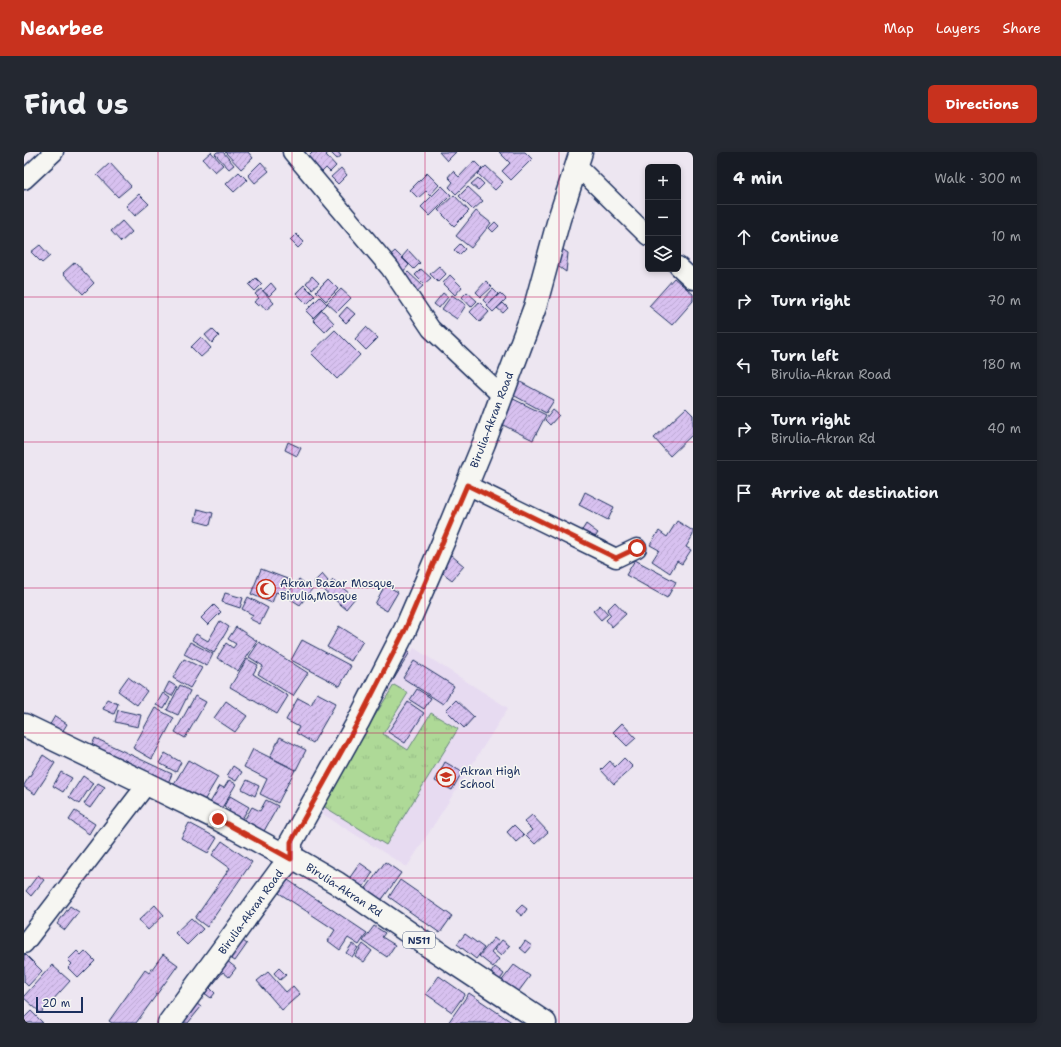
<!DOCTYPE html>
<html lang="en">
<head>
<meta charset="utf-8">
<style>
	:root { --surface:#171b24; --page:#242831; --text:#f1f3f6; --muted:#9ea1a6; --line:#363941; --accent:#c8321e }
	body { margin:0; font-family:"Shantell Sans",sans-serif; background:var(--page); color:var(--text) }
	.controls { position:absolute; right:12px; top:12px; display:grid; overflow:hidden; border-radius:6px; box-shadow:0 2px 6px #0003 }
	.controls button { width:36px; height:36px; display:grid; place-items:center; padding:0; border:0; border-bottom:1px solid var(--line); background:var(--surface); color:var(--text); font:20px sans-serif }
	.scale { position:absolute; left:12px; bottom:10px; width:47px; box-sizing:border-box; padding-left:4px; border:2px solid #1b2f5e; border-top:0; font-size:11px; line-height:14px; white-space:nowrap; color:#1b2f5e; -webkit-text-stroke:3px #f6f6f2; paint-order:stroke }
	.stop { position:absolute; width:12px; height:12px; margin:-9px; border:3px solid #c8321e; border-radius:50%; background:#fff }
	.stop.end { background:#c8321e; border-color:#fff; box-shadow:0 1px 4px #0008 }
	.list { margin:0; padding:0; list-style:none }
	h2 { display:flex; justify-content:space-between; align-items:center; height:52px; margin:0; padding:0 16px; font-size:17px }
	h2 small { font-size:13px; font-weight:400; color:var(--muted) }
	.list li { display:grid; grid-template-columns:26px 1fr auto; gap:12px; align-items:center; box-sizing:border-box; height:64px; padding:0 16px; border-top:1px solid var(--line) }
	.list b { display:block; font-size:15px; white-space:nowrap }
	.list p { margin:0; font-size:13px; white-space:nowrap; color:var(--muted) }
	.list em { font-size:13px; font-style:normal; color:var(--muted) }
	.icon { flex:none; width:22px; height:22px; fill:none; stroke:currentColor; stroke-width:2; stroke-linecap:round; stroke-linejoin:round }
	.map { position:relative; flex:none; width:669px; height:871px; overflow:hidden; border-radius:6px }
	header { display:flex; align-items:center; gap:24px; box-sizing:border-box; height:56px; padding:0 20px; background:var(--accent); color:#fff }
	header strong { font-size:19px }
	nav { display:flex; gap:22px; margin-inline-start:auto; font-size:14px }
	.intro { display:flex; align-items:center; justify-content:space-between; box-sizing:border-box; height:96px; padding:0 24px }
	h1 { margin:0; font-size:28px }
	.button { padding:10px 18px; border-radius:6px; background:var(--accent); color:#fff; font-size:14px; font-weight:700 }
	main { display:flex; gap:24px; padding:0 24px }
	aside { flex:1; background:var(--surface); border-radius:6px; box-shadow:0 2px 6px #0003 }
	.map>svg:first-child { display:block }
</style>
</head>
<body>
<header>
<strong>Nearbee</strong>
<nav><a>Map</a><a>Layers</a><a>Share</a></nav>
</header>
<div class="intro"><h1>Find us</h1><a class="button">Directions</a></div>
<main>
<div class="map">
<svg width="669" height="871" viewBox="0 0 669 871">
	<defs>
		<pattern id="grass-tufts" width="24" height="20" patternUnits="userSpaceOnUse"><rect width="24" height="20" fill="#aed997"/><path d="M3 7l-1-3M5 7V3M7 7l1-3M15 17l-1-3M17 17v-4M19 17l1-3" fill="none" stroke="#95bb85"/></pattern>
		<pattern id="building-hatch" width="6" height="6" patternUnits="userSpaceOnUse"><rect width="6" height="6" fill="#d8c1f0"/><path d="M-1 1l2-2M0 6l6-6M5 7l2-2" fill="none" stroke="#b9a6d0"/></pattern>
	</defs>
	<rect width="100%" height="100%" fill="#ede6f1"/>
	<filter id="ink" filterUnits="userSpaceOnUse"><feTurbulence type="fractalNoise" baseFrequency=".025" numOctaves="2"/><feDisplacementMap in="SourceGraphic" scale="8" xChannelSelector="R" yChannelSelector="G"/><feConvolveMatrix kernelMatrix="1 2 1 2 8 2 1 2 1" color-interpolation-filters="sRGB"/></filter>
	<g filter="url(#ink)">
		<path fill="#e7dbf1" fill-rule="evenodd" d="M390 496 484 556 383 715 289 656ZM384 542 359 582 384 598 297 652Z"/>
		<polygon fill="url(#grass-tufts)" stroke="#64847a" points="370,533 384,541 359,582 384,598 407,561 434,577 362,693 296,652"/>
		<g fill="url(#building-hatch)" stroke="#1b2f5e">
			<polygon points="187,0 199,13 191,20 179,7"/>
			<polygon points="193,0 199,0 210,13 205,17 191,2"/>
			<polygon points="201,0 224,0 229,6 217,17"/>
			<polygon points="289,0 305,0 302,3 312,14 306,20 302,16 297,21 283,6"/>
			<polygon points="306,0 314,0 317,4 313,7"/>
			<polygon points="415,0 432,0 423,9"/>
			<polygon points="475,0 501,0 508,7 487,28 478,19 486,11"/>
			<polygon points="450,9 458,17 432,42 425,35 429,30 424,25 429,19 435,25"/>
			<polygon points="237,10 245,19 231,31 224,23"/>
			<polygon points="86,11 107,34 94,45 73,23"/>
			<polygon points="462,14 479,30 471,38 454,22"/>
			<polygon points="317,16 323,23 314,32 307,25"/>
			<polygon points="215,20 223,28 210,40 202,32"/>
			<polygon points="403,21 415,33 406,43 402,39 394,46 386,38"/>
			<polygon points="454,26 460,32 454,38 447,32"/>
			<polygon points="418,34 427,43 406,64 397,55"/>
			<polygon points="444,35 459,49 449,58 435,44"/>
			<polygon points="115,42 125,52 111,64 102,54"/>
			<polygon points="430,43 445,59 430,74 414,58"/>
			<polygon points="452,59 467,71 447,96 432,84"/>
			<polygon points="98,69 108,80 97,90 87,79"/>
			<polygon points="471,70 475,74 469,80 465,76"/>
			<polygon points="272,82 280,90 274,96 266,88"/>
			<polygon points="528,90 544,101 542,120 521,105"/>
			<polygon points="436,92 441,97 435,103 430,98"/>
			<polygon points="16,93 26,104 18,111 7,100"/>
			<polygon points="384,98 396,111 390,117 378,105"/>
			<polygon points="371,99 385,113 377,122 362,107"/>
			<polygon points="51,110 70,131 59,142 39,121"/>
			<polygon points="415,114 422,122 414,130 406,122"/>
			<polygon points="397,117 407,126 400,132 391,123"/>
			<polygon points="384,120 399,134 390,142 376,128"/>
			<polygon points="426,123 438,135 431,143 419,131"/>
			<polygon points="288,124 295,131 288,137 282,131"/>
			<polygon points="232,126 238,132 231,139 225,133"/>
			<polygon points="650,126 669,142 669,149 648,173 625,154"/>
			<polygon points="304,127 314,137 302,149 292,139"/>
			<polygon points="462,129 468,135 457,145 452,140"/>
			<polygon points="247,131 252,137 245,144 239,139"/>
			<polygon points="280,133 291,144 283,152 272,141"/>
			<polygon points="237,137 250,151 242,158 237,152 234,154 230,150 235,146 231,142"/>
			<polygon points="317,137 327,146 313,160 303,151"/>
			<polygon points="469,137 474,142 464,153 459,148"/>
			<polygon points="443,140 453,149 447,155 438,145"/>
			<polygon points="419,141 424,145 415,156 410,152"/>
			<polygon points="476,141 482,147 469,160 463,154"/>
			<polygon points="428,143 442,153 433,167 418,157"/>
			<polygon points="296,145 303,152 289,166 282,159"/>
			<polygon points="455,150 465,160 456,170 446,160"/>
			<polygon points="479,151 484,156 479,161 473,156"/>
			<polygon points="323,155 331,162 322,171 315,164"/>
			<polygon points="298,158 310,171 301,180 289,168"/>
			<polygon points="342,175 354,186 342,198 331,187"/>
			<polygon points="188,177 195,184 188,191 181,183"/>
			<polygon points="311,178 336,203 313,227 287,201"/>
			<polygon points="177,185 187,196 177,205 167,195"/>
			<polygon points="487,225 530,248 522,261 480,238"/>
			<polygon points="477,241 522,263 509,288 465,266"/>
			<polygon points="662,256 669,263 669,282 646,304 630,286"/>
			<polygon points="529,258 535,263 526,273 521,268"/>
			<polygon points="264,290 277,296 273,304 261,298"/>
			<polygon points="561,340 590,355 584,368 555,353"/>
			<polygon points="174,357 189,361 186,373 171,369"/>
			<polygon points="653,369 669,379 669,383 662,395 667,398 658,412 653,409 646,421 628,409 635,398 626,393 635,379 643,385"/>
			<polygon points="562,372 574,381 567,391 555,383"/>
			<polygon points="427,403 440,414 428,428 415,418"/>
			<polygon points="611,408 652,430 643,446 602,423"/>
			<polygon points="237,417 266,428 260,443 252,440 248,451 227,442"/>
			<polygon points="298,422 304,429 296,436 290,430"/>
			<polygon points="275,427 288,437 276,453 262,444"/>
			<polygon points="309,428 331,446 322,457 300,439"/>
			<polygon points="361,433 374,440 363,459 351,452"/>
			<polygon points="201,441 219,446 216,456 198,450"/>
			<polygon points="224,445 244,456 236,472 226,467 229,463 218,457"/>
			<polygon points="591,450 602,462 588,475 582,468 587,463 583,458"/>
			<polygon points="190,453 197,460 184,473 177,466"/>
			<polygon points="576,453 584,462 577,468 569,459"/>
			<polygon points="196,469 205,475 190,501 168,488 172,482 184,489"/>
			<polygon points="315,474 339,489 327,509 303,495"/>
			<polygon points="212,475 233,489 214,519 193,506 202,491 209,496 212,492 204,487"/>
			<polygon points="278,488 327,514 316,534 267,508"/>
			<polygon points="166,490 189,502 183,514 160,502"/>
			<polygon points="235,490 284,521 269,544 234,522 239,514 225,505"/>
			<polygon points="376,494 386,500 370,527 360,520"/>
			<polygon points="160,507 178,516 166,536 149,526"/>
			<polygon points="223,507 234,513 229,522 264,544 253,562 206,535"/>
			<polygon points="390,509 430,534 419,552 379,526"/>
			<polygon points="104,525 123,539 113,553 94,539"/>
			<polygon points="145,530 153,535 148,544 140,540"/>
			<polygon points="156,533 166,539 154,563 143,558"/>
			<polygon points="393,537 407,546 400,557 386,548"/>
			<polygon points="139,541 146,546 140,557 132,553"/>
			<polygon points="293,541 312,551 289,591 272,581 275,575 262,568 274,546 287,553"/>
			<polygon points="171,544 182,550 161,586 151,580"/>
			<polygon points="83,547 94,552 90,562 79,557"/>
			<polygon points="432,548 450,565 440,576 422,558"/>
			<polygon points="202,549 223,564 211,580 190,566"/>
			<polygon points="384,550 400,561 381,591 364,580"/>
			<polygon points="131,556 150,566 128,607 109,596"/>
			<polygon points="94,558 117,563 114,575 91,570"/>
			<polygon points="31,564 43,572 30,593 18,586"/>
			<polygon points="598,571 612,586 603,594 589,580"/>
			<polygon points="256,585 282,598 272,618 246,605"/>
			<polygon points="71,586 148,622 139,642 62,606"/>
			<polygon points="229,597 271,618 254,651 236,642 243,627 220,615"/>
			<polygon points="141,601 157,610 152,620 135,611"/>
			<polygon points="19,603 31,611 11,642 0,635 0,633"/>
			<polygon points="600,606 609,615 590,632 577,618 586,609 591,615"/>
			<polygon points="164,608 194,625 174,659 144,642"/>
			<polygon points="421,610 438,620 428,638 411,629"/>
			<polygon points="209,614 218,620 212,629 203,624"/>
			<polygon points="37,620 48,626 39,640 29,634"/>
			<polygon points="59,624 69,631 55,652 45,645"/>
			<polygon points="205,628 212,632 192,666 181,659 196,634 200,636"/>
			<polygon points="223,628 235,634 231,644 218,637"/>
			<polygon points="74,631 81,635 66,656 60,652"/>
			<polygon points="206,644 225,655 213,676 200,669 206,658 200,654"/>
			<polygon points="242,648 254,654 235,688 215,677 228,655 236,659"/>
			<polygon points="51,659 71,672 65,682 45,668"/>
			<polygon points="508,663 524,680 511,692 502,683 508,678 500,670"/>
			<polygon points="165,671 193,686 184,701 157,686"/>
			<polygon points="490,673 500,683 492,690 483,680"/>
			<polygon points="198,689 228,710 183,775 171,766 206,716 188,703"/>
			<polygon points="361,710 377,721 354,753 338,742"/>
			<polygon points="336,711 349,720 336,740 322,731"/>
			<polygon points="14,723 20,728 7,744 2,739"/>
			<polygon points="264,728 343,781 335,793 324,786 316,798 304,789 311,778 255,741"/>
			<polygon points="376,728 428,764 416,781 365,745"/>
			<polygon points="131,753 140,763 124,778 115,768"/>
			<polygon points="498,753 503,757 498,764 492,759"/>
			<polygon points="46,754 55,760 41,778 33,772"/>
			<polygon points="167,766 179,777 163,793 151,781"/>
			<polygon points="350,774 361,781 358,785 371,793 363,805 339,789"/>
			<polygon points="441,782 460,796 452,807 433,792"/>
			<polygon points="211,783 223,792 211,809 198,801"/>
			<polygon points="470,786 475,790 467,800 475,807 469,815 455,804"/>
			<polygon points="478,788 486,794 477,804 470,798"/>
			<polygon points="501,789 508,794 502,801 496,796"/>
			<polygon points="328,792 334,796 328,805 322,801"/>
			<polygon points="339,792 348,799 340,810 331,804"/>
			<polygon points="53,799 57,803 61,799 71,809 54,826 44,816 48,812 44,808"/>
			<polygon points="1,802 18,819 4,834 0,830 0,804"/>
			<polygon points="139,802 154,813 112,871 88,871 85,869 121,818 125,821"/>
			<polygon points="197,804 212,816 205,825 199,820 186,836 191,841 187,846 172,835"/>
			<polygon points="28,813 46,829 17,861 0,846 0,844"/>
			<polygon points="490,813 506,824 492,843 476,831"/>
			<polygon points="471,815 480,822 476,828 467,821"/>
			<polygon points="255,816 262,823 256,828 250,821"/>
			<polygon points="244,820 262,840 269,834 276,842 258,858 233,829"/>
			<polygon points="415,824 441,842 428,860 402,842"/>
			<polygon points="445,841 489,871 424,871"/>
			<polygon points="163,844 177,855 164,871 161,871 149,862"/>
			<polygon points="7,859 19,871 0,871 0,866"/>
		</g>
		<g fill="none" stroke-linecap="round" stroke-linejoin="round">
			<g stroke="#1b2f5e" stroke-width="21">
				<g id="street">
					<polyline points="268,0 366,116 407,177 478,244"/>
					<polyline points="553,14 624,84"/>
					<polyline points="0,28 30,0"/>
					<polyline points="654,114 669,128"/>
					<polyline points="443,333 592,406 613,396"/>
					<polyline points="0,792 123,632"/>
				</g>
			</g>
			<g stroke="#1b2f5e" stroke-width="25">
				<polyline id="secondary" points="0,573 123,632 194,667 267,707 267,690 334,570 381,478 420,388 460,291 511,155 535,67 557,0"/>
			</g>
			<g stroke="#1b2f5e" stroke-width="25">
				<polyline id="highway" points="145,871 256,719 267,707 275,709 313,731 403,793 521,871"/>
			</g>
			<use href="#street" stroke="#f6f6f2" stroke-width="18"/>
			<use href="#secondary" stroke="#f6f6f2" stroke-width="22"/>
			<use href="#highway" stroke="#f6f6f2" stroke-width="22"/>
		</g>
	</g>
	<g fill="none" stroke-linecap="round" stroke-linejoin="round" filter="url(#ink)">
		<polyline stroke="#c8321e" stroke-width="5" points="194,667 267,707 267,690 334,570 381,478 443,333 592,406 613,396"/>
	</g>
	<path fill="none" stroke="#c2185b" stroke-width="1" stroke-opacity="0.55" d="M134 0V871M268 0V871M401 0V871M535 0V871M0 145H669M0 290H669M0 436H669M0 581H669M0 726H669"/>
	<defs>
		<g id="mosque-ring" transform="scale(1)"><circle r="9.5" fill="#f6f6f2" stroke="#c8321e" stroke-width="1.5"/><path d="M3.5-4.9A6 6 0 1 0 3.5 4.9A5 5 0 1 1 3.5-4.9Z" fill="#c8321e"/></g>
		<g id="school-ring" transform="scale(1)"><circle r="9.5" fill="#f6f6f2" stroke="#c8321e" stroke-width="1.5"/><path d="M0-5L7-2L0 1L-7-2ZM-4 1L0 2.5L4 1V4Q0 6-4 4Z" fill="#c8321e"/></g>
	</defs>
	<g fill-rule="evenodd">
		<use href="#mosque-ring" x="242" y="437"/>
		<use href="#school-ring" x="422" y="625"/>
	</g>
	<g text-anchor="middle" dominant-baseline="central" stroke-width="3" stroke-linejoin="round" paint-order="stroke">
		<rect fill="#f6f6f2" stroke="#5d6b8a" stroke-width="1" x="379" y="780" width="32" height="16" rx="3"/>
		<g font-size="10" font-weight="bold" fill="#1b2f5e">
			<text x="395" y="788">N511</text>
		</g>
		<g font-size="11" fill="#1b2f5e" stroke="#f6f6f2">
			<text transform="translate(468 268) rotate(-69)">Birulia-Akran Road</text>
			<text transform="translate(320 738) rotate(33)">Birulia-Akran Rd</text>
			<text transform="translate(227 760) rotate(-54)">Birulia-Akran Road</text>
		</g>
		<g font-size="11" fill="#1b2f5e" stroke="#f6f6f2" text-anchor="start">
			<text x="256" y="431">Akran Bazar Mosque,<tspan x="256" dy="13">Birulia,Mosque</tspan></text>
			<text x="436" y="619">Akran High<tspan x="436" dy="13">School</tspan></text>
		</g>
	</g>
</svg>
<div class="controls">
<button>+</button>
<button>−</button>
<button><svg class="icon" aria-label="layers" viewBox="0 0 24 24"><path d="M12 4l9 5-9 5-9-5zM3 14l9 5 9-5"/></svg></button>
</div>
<div class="scale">20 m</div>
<div class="stop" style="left:613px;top:396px"></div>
<div class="stop end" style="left:194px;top:667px"></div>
</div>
<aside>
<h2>4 min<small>Walk · 300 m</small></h2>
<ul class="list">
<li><svg class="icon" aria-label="ahead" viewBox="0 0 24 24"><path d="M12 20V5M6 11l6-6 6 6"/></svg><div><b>Continue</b></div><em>10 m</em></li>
<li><svg class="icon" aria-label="right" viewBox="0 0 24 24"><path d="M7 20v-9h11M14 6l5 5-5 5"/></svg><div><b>Turn right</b></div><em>70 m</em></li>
<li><svg class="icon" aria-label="left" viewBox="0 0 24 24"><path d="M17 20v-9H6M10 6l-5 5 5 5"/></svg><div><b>Turn left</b><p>Birulia-Akran Road</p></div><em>180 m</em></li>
<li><svg class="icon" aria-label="right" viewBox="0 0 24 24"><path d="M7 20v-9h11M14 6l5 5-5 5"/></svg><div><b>Turn right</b><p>Birulia-Akran Rd</p></div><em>40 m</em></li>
<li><svg class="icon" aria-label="arrive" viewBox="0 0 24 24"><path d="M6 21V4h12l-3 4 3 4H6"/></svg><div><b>Arrive at destination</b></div></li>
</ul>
</aside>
</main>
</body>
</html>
